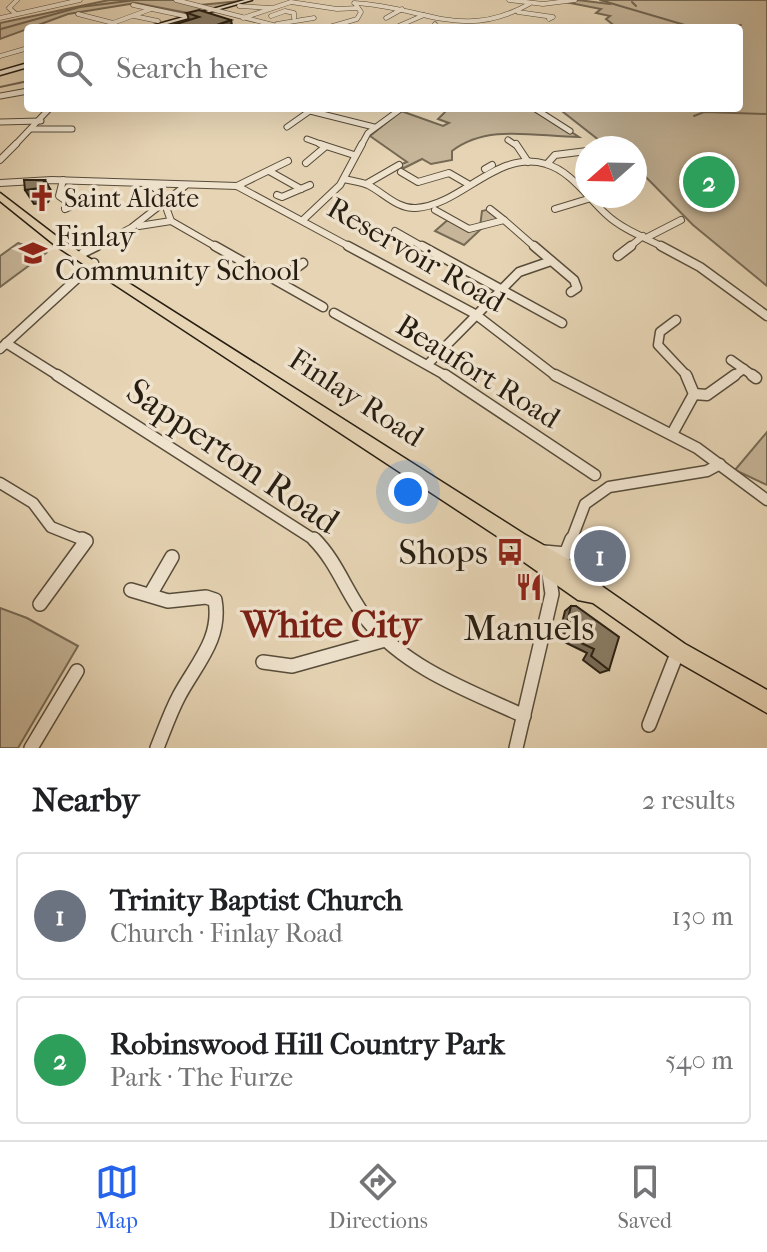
<!DOCTYPE html>
<html lang="en">
<head>
<meta charset="utf-8">
<style>
	:root { --surface:#fff; --page:#f2f2f2; --text:#202124; --muted:#757577; --line:#e0e0e0; --accent:#2563eb }
	body { margin:0; font-family:"IM FELL French Canon",serif; background:var(--page); color:var(--text) }
	.compass { position:absolute; left:575px; top:136px; width:72px; height:72px; border-radius:50%; background:var(--surface); box-shadow:0 8px 32px #0002; rotate:250deg }
	.you { position:absolute; left:408px; top:492px; width:28px; height:28px; margin:-20px; border:6px solid #fff; border-radius:50%; background:#1a73e8; box-shadow:0 0 0 12px #1a73e833 }
	.badge { display:grid; place-items:center; width:52px; height:52px; border-radius:50%; background:var(--accent); color:#fff; font-size:26px; font-weight:700 }
	.pin { position:absolute; translate:-50% -50%; border:4px solid #fff; box-shadow:0 2px 8px #0006 }
	.list { margin:0; padding:0; list-style:none }
	h2 { display:flex; justify-content:space-between; align-items:center; height:104px; margin:0; padding:0 32px; font-size:34px }
	h2 small { font-size:26px; font-weight:400; color:var(--muted) }
	.list li { display:grid; grid-template-columns:52px 1fr auto; gap:24px; align-items:center; box-sizing:border-box; height:128px; margin:0 16px 16px; padding:0 16px; border:2px solid var(--line); border-radius:8px }
	.list b { display:block; font-size:30px; white-space:nowrap }
	.list p { margin:0; font-size:26px; white-space:nowrap; color:var(--muted) }
	.list em { font-size:26px; font-style:normal; color:var(--muted) }
	.icon { flex:none; width:44px; height:44px; fill:none; stroke:currentColor; stroke-width:2; stroke-linecap:round; stroke-linejoin:round }
	.map { position:relative; flex:none; width:767px; height:748px; overflow:hidden }
	.search { position:absolute; background:var(--surface); box-shadow:0 8px 32px #0002; left:24px; right:24px; top:24px; height:88px; display:flex; align-items:center; gap:20px; box-sizing:border-box; padding:0 28px; border-radius:8px; color:var(--muted); font-size:30px }
	.sheet { height:392px; background:var(--surface) }
	nav { display:flex; justify-content:space-around; align-items:center; box-sizing:border-box; height:112px; border-top:2px solid var(--line); background:var(--surface); font-size:22px; color:var(--muted) }
	nav a { display:grid; justify-items:center; gap:4px }
	nav .on { color:var(--accent) }
	.map>svg:first-child { display:block }
</style>
</head>
<body>
<div class="map">
<svg width="767" height="748" viewBox="0 0 767 748">
	<rect width="100%" height="100%" fill="#e6d4b4"/>
	<filter id="stains"><feTurbulence type="fractalNoise" baseFrequency=".0025" numOctaves="4"/><feColorMatrix values="0 0 0 0 .2 0 0 0 0 .09 0 0 0 0 .02 0 0 0 .5 -.17"/></filter>
	<radialGradient id="worn" r=".72"><stop offset=".6" stop-color="#630" stop-opacity="0"/><stop offset="1" stop-color="#630" stop-opacity=".3"/></radialGradient>
	<g fill="#c6b598" stroke="#766a55" stroke-width="2">
		<polygon points="109,0 177,0 200,5 250,0 193,14 136,3 68,14 0,39 0,23"/>
		<polygon points="578,0 609,4 605,0 767,0 767,286 693,225 635,166 635,148 609,148 558,108 739,108 739,28 617,28 606,19 610,16 596,13 601,9 570,3"/>
		<path d="M449 108H534L579 137C538 137 488 123 452 151V160L431 164 422 159 404 168 399 165 407 162 370 136 401 111 443 126 449 123 438 119Z"/>
		<polygon points="490,209 504,220 481,229 464,245 435,231 450,218 469,229 480,227 482,211"/>
		<polygon points="18,243 46,253 0,287 0,256"/>
		<polygon points="767,432 767,485 735,470"/>
		<polygon points="0,608 27,618 78,646 18,748 0,748"/>
	</g>
	<g fill="none" stroke-linecap="round" stroke-linejoin="round">
		<g stroke="#736652" stroke-width="2">
			<polyline points="600,0 695,28"/>
			<polyline points="632,2 636,6"/>
			<polyline points="736,26 741,25"/>
			<polyline points="1,29 80,7 136,0"/>
			<polyline points="0,87 28,81"/>
			<polyline points="694,116 704,112 766,114"/>
		</g>
		<g stroke="#574c3a" stroke-width="5">
			<g id="minor-far5">
				<polyline points="176,0 285,28"/>
				<polyline points="509,0 543,4 575,0"/>
				<path d="M354 3C423 6 461 42 529 4"/>
				<polyline points="133,5 185,16"/>
				<polyline points="239,6 271,8"/>
				<polyline points="518,12 553,17 549,19"/>
				<polyline points="16,14 9,8 17,0"/>
				<polyline points="78,14 113,23 151,9"/>
				<polyline points="134,16 158,21"/>
				<polyline points="271,16 285,11 294,13 294,18"/>
				<polyline points="0,18 80,0"/>
				<polyline points="243,18 291,2 337,9 358,8"/>
				<polyline points="386,18 402,9"/>
				<polyline points="277,24 314,18"/>
				<polyline points="46,28 54,28"/>
				<polyline points="326,28 357,19 361,12 356,5"/>
				<polyline points="394,28 424,15"/>
				<polyline points="432,28 435,24"/>
				<polyline points="0,56 28,48"/>
			</g>
		</g>
		<g stroke="#574c3a" stroke-width="7">
			<g id="minor-far4">
				<polyline points="0,96 28,91"/>
				<polyline points="464,108 490,108"/>
				<polyline points="534,108 570,131"/>
				<polyline points="310,111 374,127"/>
				<polyline points="0,122 41,121"/>
				<polyline points="287,127 314,108"/>
				<polyline points="31,129 72,129"/>
				<polyline points="307,139 326,146"/>
				<polyline points="508,140 517,146"/>
				<polyline points="14,146 50,108"/>
				<polyline points="361,146 368,133 402,108"/>
			</g>
		</g>
		<g stroke="#574c3a" stroke-width="8">
			<g id="minor-far3">
				<polyline points="320,144 354,155"/>
				<polyline points="516,144 528,162"/>
				<polyline points="0,160 16,144"/>
				<polyline points="306,163 325,147"/>
				<polyline points="547,164 555,155 587,151"/>
				<polyline points="485,169 492,165"/>
				<polyline points="269,171 301,189"/>
				<polyline points="401,172 418,182 449,173 468,184"/>
				<path d="M344 179C352 181 361 182 368 185 384 193 397 209 416 208 462 205 497 149 546 164 571 171 588 198 607 215 622 229 646 238 665 248"/>
				<polyline points="63,180 59,196 72,205"/>
				<polyline points="0,183 52,180 237,186 352,248"/>
				<polyline points="366,184 399,165"/>
				<polyline points="152,186 161,193 171,221 218,248"/>
				<polyline points="237,186 288,161"/>
				<polyline points="277,195 282,197 310,185"/>
				<polyline points="65,209 81,202"/>
				<polyline points="490,209 504,220"/>
				<polyline points="555,209 588,199"/>
				<polyline points="435,210 469,229 504,220 536,248"/>
				<polyline points="304,219 340,185 362,144"/>
				<polyline points="139,226 171,221"/>
				<polyline points="395,231 425,248"/>
				<polyline points="646,238 681,220"/>
				<polyline points="93,248 131,228 185,186"/>
				<polyline points="628,248 643,236"/>
			</g>
		</g>
		<g stroke="#574c3a" stroke-width="11">
			<g id="minor-far2">
				<polyline points="215,246 323,307"/>
				<polyline points="348,246 475,314 557,377"/>
				<polyline points="422,246 562,323"/>
				<polyline points="534,246 574,280 577,288 571,292"/>
				<polyline points="661,246 700,267 767,316"/>
				<polyline points="83,253 97,246"/>
				<polyline points="618,256 631,246"/>
				<polyline points="278,281 303,263"/>
				<polyline points="334,313 448,377"/>
				<polyline points="676,320 660,332 658,345 688,377"/>
				<polyline points="6,343 60,377"/>
				<polyline points="0,349 94,263"/>
				<polyline points="731,360 755,377"/>
				<polyline points="428,364 519,272 551,261"/>
				<polyline points="732,377 744,369"/>
			</g>
		</g>
		<g stroke="#574c3a" stroke-width="13">
			<g id="minor-far1">
				<polyline points="57,375 316,541"/>
				<polyline points="445,375 595,475"/>
				<polyline points="555,375 697,448 767,500"/>
				<polyline points="752,375 756,378"/>
				<polyline points="694,394 707,395 735,375"/>
				<polyline points="672,434 694,394 686,375"/>
				<polyline points="0,483 33,503 51,527 86,541"/>
				<polyline points="571,541 585,504 609,487 707,471 720,464"/>
			</g>
		</g>
		<g stroke="#574c3a" stroke-width="16">
			<g id="minor">
				<path d="M314 539C338 563 347 595 368 621 407 669 470 691 524 716"/>
				<polyline points="544,552 566,554 572,539"/>
				<path d="M131 590 168 601 206 597 215 600C222 639 196 664 179 696 170 713 164 731 157 748"/>
				<polyline points="150,595 172,557"/>
				<polyline points="40,604 86,541 82,539"/>
				<polyline points="263,662 292,666 385,640"/>
				<polyline points="649,725 678,651"/>
				<polyline points="31,748 77,671"/>
				<polyline points="516,748 552,594 548,568"/>
			</g>
		</g>
		<g stroke="#271e12" stroke-width="3">
			<g id="secondary">
				<polygon points="245,0 252,0 153,28 144,28"/>
				<polygon points="28,63 28,67 0,75 0,71"/>
			</g>
		</g>
		<g stroke="#271e12" stroke-width="3">
			<polygon id="trunk" points="0,193 64,242 524,534 594,574 603,587 685,644 767,690 767,713 671,658 593,603 578,600 514,555 512,546 56,246 0,201"/>
		</g>
		<use href="#minor-far5" stroke="#efe3ce" stroke-width="4"/>
		<use href="#minor-far4" stroke="#efe3ce" stroke-width="5"/>
		<use href="#minor-far3" stroke="#efe3ce" stroke-width="6"/>
		<use href="#minor-far2" stroke="#efe3ce" stroke-width="8"/>
		<use href="#minor-far1" stroke="#efe3ce" stroke-width="10"/>
		<use href="#minor" stroke="#efe3ce" stroke-width="13"/>
		<use href="#secondary" fill="#efe3ce" fill-rule="evenodd"/>
		<use href="#trunk" fill="#e6d4b4" fill-rule="evenodd"/>
	</g>
	<g fill="#776c58" stroke="#271e12" stroke-width="2">
		<polygon points="187,13 231,20 232,28 174,28 173,25 189,20"/>
		<polygon points="571,606 609,670 600,673 583,660 587,653 558,639 565,611"/>
	</g>
	<g fill="#615847" stroke="#271e12" stroke-width="2">
		<polygon points="231,20 232,28 208,28"/>
		<polygon points="45,180 53,194 48,202 34,204 25,190"/>
	</g>
	<g fill="#8a7d66" stroke="#271e12" stroke-width="2">
		<polygon points="199,10 231,20 208,28 179,28 173,25 199,17 187,13"/>
		<polygon points="24,180 45,180 40,188 25,190"/>
		<polygon points="571,606 576,606 619,637 609,670 591,656 594,649 564,635"/>
	</g>
	<defs>
		<g id="church-bare" transform="scale(2.16)"><path d="M-1.2-6h2.4v3.5h3.3v2.4h-3.3V6h-2.4V-.1h-3.3v-2.4h3.3Z" fill="#8f2418" stroke="#efe3ce" stroke-width="2.5" paint-order="stroke"/></g>
		<g id="school-bare" transform="scale(2.16)"><path d="M0-5L7-2L0 1L-7-2ZM-4 1L0 2.5L4 1V4Q0 6-4 4Z" fill="#8f2418" stroke="#efe3ce" stroke-width="2.5" paint-order="stroke"/></g>
		<g id="bus-bare" transform="scale(2.16)"><path d="M-5-6H5V4H4V6H2V4H-2V6H-4V4H-5ZM-3.5-4V0h7V-4ZM-3.5 1.2v1.5H-2V1.2ZM2 1.2v1.5H3.5V1.2Z" fill="#8f2418" stroke="#efe3ce" stroke-width="2.5" paint-order="stroke"/></g>
		<g id="restaurant-bare" transform="scale(2.16)"><path d="M-5-6h1v4h1v-4h1v4h1v-4h1v5L-1.5 .5V6h-2V.5L-5-1ZM5-6V6H3V1.5H1.5Q1.5-4 5-6Z" fill="#8f2418" stroke="#efe3ce" stroke-width="2.5" paint-order="stroke"/></g>
	</defs>
	<g fill-rule="evenodd">
		<use href="#church-bare" x="42" y="198"/>
		<use href="#school-bare" x="33" y="253"/>
		<use href="#bus-bare" x="510" y="552"/>
		<use href="#restaurant-bare" x="529" y="587"/>
	</g>
	<g text-anchor="middle" dominant-baseline="central" stroke-width="7" stroke-linejoin="round" paint-order="stroke">
		<g font-size="26" fill="#271e12" stroke="#efe3ce" text-anchor="start">
			<text x="64" y="198">Saint Aldate</text>
		</g>
		<g font-size="30" fill="#271e12" stroke="#efe3ce" text-anchor="start">
			<text x="55" y="236">Finlay<tspan x="55" dy="34">Community School</tspan></text>
		</g>
		<g font-size="30" fill="#271e12" stroke="#efe3ce">
			<text transform="translate(416 255) rotate(30)">Reservoir Road</text>
			<text transform="translate(478 372) rotate(32)">Beaufort Road</text>
			<text transform="translate(356 398) rotate(33)">Finlay Road</text>
		</g>
		<g font-size="36" fill="#271e12" stroke="#efe3ce">
			<text transform="translate(233 456) rotate(34)">Sapperton Road</text>
		</g>
		<g font-size="36" fill="#271e12" stroke="#efe3ce" text-anchor="end">
			<text x="488" y="552">Shops</text>
			<text x="529" y="628" text-anchor="middle">Manuels</text>
		</g>
		<g font-size="38" font-weight="bold" fill="#7a1f14" stroke="#efe3ce">
			<text x="331" y="624">White City</text>
		</g>
	</g>
	<rect width="100%" height="100%" filter="url(#stains)"/>
	<rect width="100%" height="100%" fill="url(#worn)"/>
</svg>
<svg class="compass" viewBox="-18 -18 36 36"><path d="M0-13l5 13h-10z" fill="#e53935"/><path d="M0 13l5-13h-10z" fill="#757577"/></svg>
<div class="you"></div>
<div class="pin badge" style="left:600px;top:556px;background:#6b7280">1</div>
<div class="pin badge" style="left:709px;top:182px;background:#2e9e5b">2</div>
<div class="search"><svg class="icon" aria-label="search" viewBox="0 0 24 24"><circle cx="10" cy="10" r="6"/><path d="M15 15l6 6"/></svg>Search here</div>
</div>
<section class="sheet">
<h2>Nearby<small>2 results</small></h2>
<ul class="list">
<li><span class="badge" style="background:#6b7280">1</span><div><b>Trinity Baptist Church</b><p>Church · Finlay Road</p></div><em>130 m</em></li>
<li><span class="badge" style="background:#2e9e5b">2</span><div><b>Robinswood Hill Country Park</b><p>Park · The Furze</p></div><em>540 m</em></li>
</ul>
</section>
<nav>
<a class="on"><svg class="icon" aria-label="map" viewBox="0 0 24 24"><path d="M3 6l6-2 6 2 6-2v14l-6 2-6-2-6 2zM9 4v14M15 6v14"/></svg>Map</a>
<a><svg class="icon" aria-label="directions" viewBox="0 0 24 24"><path d="M12 3l9 9-9 9-9-9zM9 14v-3h6M13 9l2 2-2 2"/></svg>Directions</a>
<a><svg class="icon" aria-label="saved" viewBox="0 0 24 24"><path d="M7 4h10v16l-5-4-5 4z"/></svg>Saved</a>
</nav>
</body>
</html>
